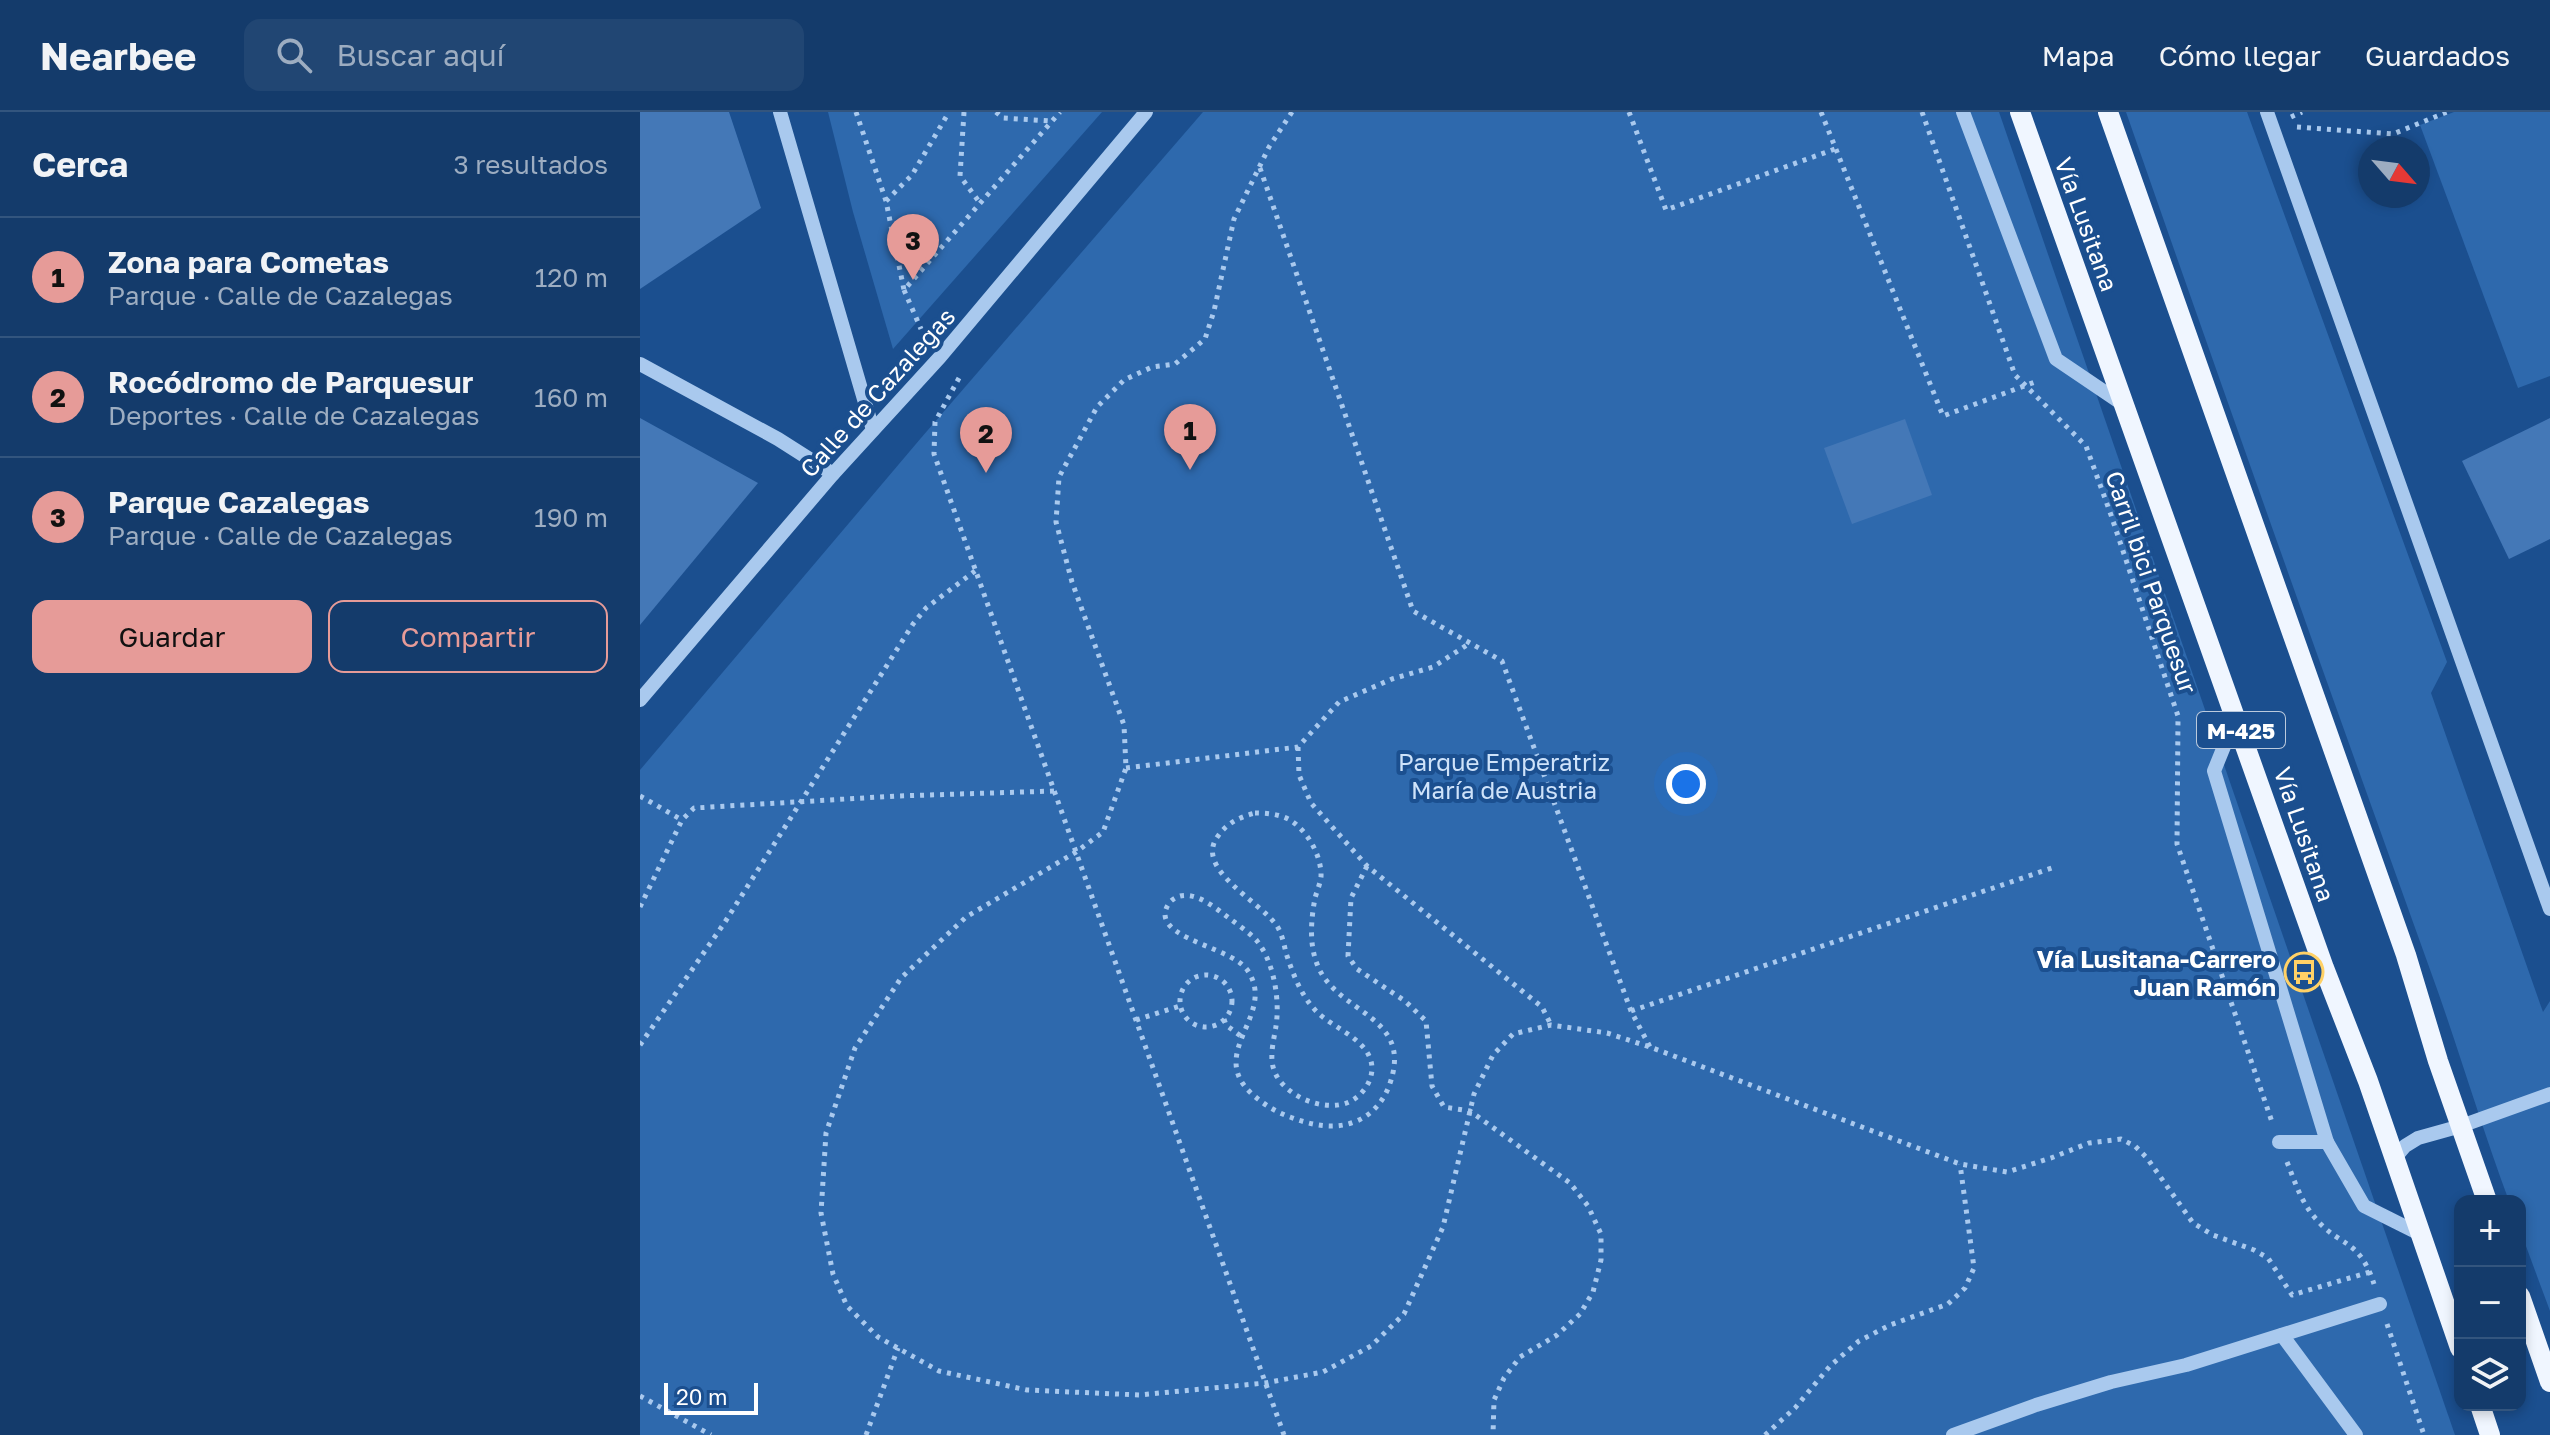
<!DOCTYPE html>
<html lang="es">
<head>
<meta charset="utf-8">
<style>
	:root { --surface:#143b6b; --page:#214673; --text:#f1f3f6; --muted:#9dadc1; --line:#33557e; --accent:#e69b98 }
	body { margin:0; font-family:"Golos Text",sans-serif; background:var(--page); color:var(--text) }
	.controls { position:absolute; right:24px; bottom:24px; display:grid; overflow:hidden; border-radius:16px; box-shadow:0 4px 12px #0003 }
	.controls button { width:72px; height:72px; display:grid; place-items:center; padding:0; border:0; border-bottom:2px solid var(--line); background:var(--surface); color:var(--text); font:40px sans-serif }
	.compass { position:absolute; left:1718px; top:24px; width:72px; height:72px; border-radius:50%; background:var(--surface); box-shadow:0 4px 12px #0003; rotate:118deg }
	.scale { position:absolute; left:24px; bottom:20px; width:94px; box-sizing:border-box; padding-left:8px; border:4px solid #fff; border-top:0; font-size:22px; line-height:28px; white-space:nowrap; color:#fff; -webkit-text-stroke:6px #1b4f8f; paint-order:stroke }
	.you { position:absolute; left:1046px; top:672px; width:28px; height:28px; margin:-20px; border:6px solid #fff; border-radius:50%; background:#1a73e8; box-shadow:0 0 0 12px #1a73e833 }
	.badge { display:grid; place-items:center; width:52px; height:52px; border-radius:50%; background:var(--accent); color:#111; font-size:26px; font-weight:700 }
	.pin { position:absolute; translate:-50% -66px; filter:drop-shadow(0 2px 4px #0008) }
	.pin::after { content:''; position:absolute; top:42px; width:28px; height:24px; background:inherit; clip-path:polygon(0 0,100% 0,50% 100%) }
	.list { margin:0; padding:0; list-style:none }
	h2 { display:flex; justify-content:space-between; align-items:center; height:104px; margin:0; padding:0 32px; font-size:34px }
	h2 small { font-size:26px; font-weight:400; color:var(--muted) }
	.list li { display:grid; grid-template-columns:52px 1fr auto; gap:24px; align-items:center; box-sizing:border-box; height:120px; padding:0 32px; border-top:2px solid var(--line) }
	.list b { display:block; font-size:30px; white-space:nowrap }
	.list p { margin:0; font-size:26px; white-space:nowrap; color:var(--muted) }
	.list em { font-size:26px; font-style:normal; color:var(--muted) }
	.actions { display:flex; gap:16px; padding:24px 32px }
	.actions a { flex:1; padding:18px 0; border:2px solid var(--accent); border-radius:16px; text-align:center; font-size:28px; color:var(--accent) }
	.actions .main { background:var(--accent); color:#111 }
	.icon { flex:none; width:44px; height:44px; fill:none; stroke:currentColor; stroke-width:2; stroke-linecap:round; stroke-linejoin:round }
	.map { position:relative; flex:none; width:1910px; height:1323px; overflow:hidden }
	header { display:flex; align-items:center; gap:48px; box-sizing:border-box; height:112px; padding:0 40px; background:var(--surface); border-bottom:2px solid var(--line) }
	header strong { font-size:38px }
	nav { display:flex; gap:44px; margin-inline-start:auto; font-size:28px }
	.search { width:560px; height:72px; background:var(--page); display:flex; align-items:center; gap:20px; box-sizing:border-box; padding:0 28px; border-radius:16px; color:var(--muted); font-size:30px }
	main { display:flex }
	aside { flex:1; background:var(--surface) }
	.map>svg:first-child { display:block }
</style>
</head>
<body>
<header>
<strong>Nearbee</strong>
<div class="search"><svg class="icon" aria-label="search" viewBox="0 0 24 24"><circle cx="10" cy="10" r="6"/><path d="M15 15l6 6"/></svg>Buscar aquí</div>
<nav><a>Mapa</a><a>Cómo llegar</a><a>Guardados</a></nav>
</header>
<main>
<aside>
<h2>Cerca<small>3 resultados</small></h2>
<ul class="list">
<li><span class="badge">1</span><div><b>Zona para Cometas</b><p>Parque · Calle de Cazalegas</p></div><em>120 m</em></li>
<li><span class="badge">2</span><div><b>Rocódromo de Parquesur</b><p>Deportes · Calle de Cazalegas</p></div><em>160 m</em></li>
<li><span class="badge">3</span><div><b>Parque Cazalegas</b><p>Parque · Calle de Cazalegas</p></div><em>190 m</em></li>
</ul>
<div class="actions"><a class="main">Guardar</a><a>Compartir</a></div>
</aside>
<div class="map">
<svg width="1910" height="1323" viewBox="0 0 1910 1323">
	<rect width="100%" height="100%" fill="#1b4f8f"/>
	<g fill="#2e69ad">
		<polygon points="188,0 462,0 253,237 213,100"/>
		<polygon points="563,0 1359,0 1815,1323 0,1323 0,658 281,326"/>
		<path d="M1486 0H1607L1807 550 1791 581 1903 900 1910 889V1199L1880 1118V1089H1869C1843 1019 1822 948 1797 877 1692 585 1588 293 1486 0Z"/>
		<polygon points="1814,0 1910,0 1910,264 1878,276 1780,13"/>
	</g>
	<g fill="#4478b7">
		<polygon points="0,0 89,0 121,96 0,177"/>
		<polygon points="0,306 118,371 0,513"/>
		<polygon points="1910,306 1910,427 1869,447 1822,349"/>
		<polygon points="1265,307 1292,383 1212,412 1184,336"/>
	</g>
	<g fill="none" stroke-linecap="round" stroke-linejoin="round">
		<g stroke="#a9c9ee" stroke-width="5" stroke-dasharray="4 6" stroke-linecap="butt">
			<polyline points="216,0 246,89 264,178 420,0"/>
			<polyline points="324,0 320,64 340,91"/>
			<polyline points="356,0 363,6 411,9"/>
			<polyline points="652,0 629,35 594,107 574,199 565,227 535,252 512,255 484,268 457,295 419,365 416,410 432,470 484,613 486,656 463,720 436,740 326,805 261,866 215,936 186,1021 181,1101 193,1162 207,1194 238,1225 299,1259 387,1278 499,1283 625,1271 683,1260 731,1234 764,1202 803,1115 834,982 853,943 873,922 911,913 967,921 1010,935 1320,1052 1367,1060 1411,1046 1449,1031 1481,1027 1495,1034 1507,1046 1553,1111 1573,1123 1614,1138 1628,1146 1652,1183 1730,1160"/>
			<polyline points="989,0 1026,98 1195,37"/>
			<polyline points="1181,0 1303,304 1395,270"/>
			<polyline points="1282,0 1375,263 1446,334 1471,403 1538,604 1537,732 1632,1010"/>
			<polyline points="1651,5 1662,0"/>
			<polyline points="1657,15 1753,22 1807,0"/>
			<polyline points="620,56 773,499 862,549 991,899 1010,935"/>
			<polyline points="246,89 272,63 309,0"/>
			<polyline points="264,178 281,217"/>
			<polyline points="319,266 295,310 294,342 644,1323"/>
			<polyline points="658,635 659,663 671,691 727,754 902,895 911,913"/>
			<polyline points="486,656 658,635 699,590 752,567 793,555 830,531"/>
			<polyline points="0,684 42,708"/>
			<path d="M615 701C626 701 640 702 650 708 668 719 682 745 681 765 680 772 677 779 675 786 671 808 669 831 677 852 696 903 776 902 749 974 743 990 731 1004 714 1010 693 1018 671 1013 650 1005 636 1000 623 992 612 982 566 940 637 903 608 859 593 836 527 829 525 803 525 798 527 794 530 790 548 772 574 795 589 806 598 813 609 820 617 829 634 850 640 888 636 914 634 927 629 945 634 958 643 984 684 1001 709 990 722 984 732 970 732 956 731 928 694 917 677 900 661 884 653 862 646 841 644 832 642 822 637 814 620 789 553 757 578 724 587 711 600 705 615 701Z"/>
			<polyline points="727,754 711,786 708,844 717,857 765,889 786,909 792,974 804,995 830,999 930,1071 948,1094 961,1122 961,1148 953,1180 940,1202 917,1223 880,1245 864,1266 854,1288 853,1323"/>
			<polyline points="0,795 42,708 54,696 257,684 414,679"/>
			<circle cx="566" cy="889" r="26"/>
			<polyline points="991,899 1412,756"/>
			<polyline points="584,907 586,913 602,925"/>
			<polyline points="496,908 540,894"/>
			<polyline points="0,933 85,810 273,512 286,496 335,459"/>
			<path d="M1647 1050C1655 1070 1661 1090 1676 1107 1701 1136 1719 1126 1734 1172"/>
			<polyline points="1747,1212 1784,1323"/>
			<polyline points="0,1284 71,1323"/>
			<polyline points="226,1323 258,1236"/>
			<polyline points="1125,1323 1155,1296 1190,1254 1219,1229 1250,1213 1308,1192 1325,1176 1334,1156 1320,1052"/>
		</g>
		<g stroke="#a9c9ee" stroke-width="14">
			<polyline points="140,0 233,318"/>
			<polyline points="1323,0 1416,247 1484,293"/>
			<polyline points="1627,0 1910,797"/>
			<polyline points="0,252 138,327 193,362"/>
			<polyline points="0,588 193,362 300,245 506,0"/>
			<polyline points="1596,605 1574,659 1687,1030"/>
			<polyline points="1639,1030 1687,1030 1724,1094 1780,1122"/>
			<polyline points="1754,1047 1765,1034 1778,1026 1821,1014 1910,982"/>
			<polyline points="1642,1223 1716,1323"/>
			<polyline points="1313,1323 1396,1293 1471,1270 1546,1253 1740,1192"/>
		</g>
		<g stroke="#f0f6ff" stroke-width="20">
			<polyline points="1380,0 1684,856 1728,969 1820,1236"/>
			<polyline points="1468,0 1766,843 1798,949 1847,1089"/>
			<polyline points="1880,1184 1910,1270"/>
			<polyline points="1840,1293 1850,1323"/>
		</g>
	</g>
	<defs>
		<g id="bus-ring" transform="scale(2)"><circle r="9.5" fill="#1b4f8f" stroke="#ffd166" stroke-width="1.5"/><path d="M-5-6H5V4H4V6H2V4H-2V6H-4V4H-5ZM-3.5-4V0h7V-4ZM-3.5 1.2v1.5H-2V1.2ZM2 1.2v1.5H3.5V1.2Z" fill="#ffd166"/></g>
	</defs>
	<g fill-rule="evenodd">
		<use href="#bus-ring" x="1664" y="860"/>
	</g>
	<g text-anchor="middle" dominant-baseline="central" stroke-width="8" stroke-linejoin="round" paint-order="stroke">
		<rect fill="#1b4f8f" stroke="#bbcadd" stroke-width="2" x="1557" y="600" width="88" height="36" rx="6"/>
		<g font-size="22" font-weight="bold" fill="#fff">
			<text x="1601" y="618">M-425</text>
		</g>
		<g font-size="24" fill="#fff" stroke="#1b4f8f">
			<text transform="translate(1447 112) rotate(70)">Vía Lusitana</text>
			<text transform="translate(237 280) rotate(-48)">Calle de Cazalegas</text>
			<text transform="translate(1512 470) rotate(71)">Carril bici Parquesur</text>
			<text transform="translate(1665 722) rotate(71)">Vía Lusitana</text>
		</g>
		<g font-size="24" fill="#cfe3fa" stroke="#1b4f8f">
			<text x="864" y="649">Parque Emperatriz<tspan x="864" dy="28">María de Austria</tspan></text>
		</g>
		<g font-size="24" font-weight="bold" fill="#fff" stroke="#1b4f8f" text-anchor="end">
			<text x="1636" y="846">Vía Lusitana-Carrero<tspan x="1636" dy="28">Juan Ramón</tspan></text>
		</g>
	</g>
</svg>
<div class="controls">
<button>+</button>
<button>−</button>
<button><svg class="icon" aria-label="layers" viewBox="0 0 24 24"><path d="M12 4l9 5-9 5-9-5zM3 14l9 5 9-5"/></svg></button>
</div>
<svg class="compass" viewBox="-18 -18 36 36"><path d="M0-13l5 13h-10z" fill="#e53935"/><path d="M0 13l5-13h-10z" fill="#9dadc1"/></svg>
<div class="scale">20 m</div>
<div class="you"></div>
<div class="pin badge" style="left:550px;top:358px">1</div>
<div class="pin badge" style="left:346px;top:361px">2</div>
<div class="pin badge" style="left:273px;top:168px">3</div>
</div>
</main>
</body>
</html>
